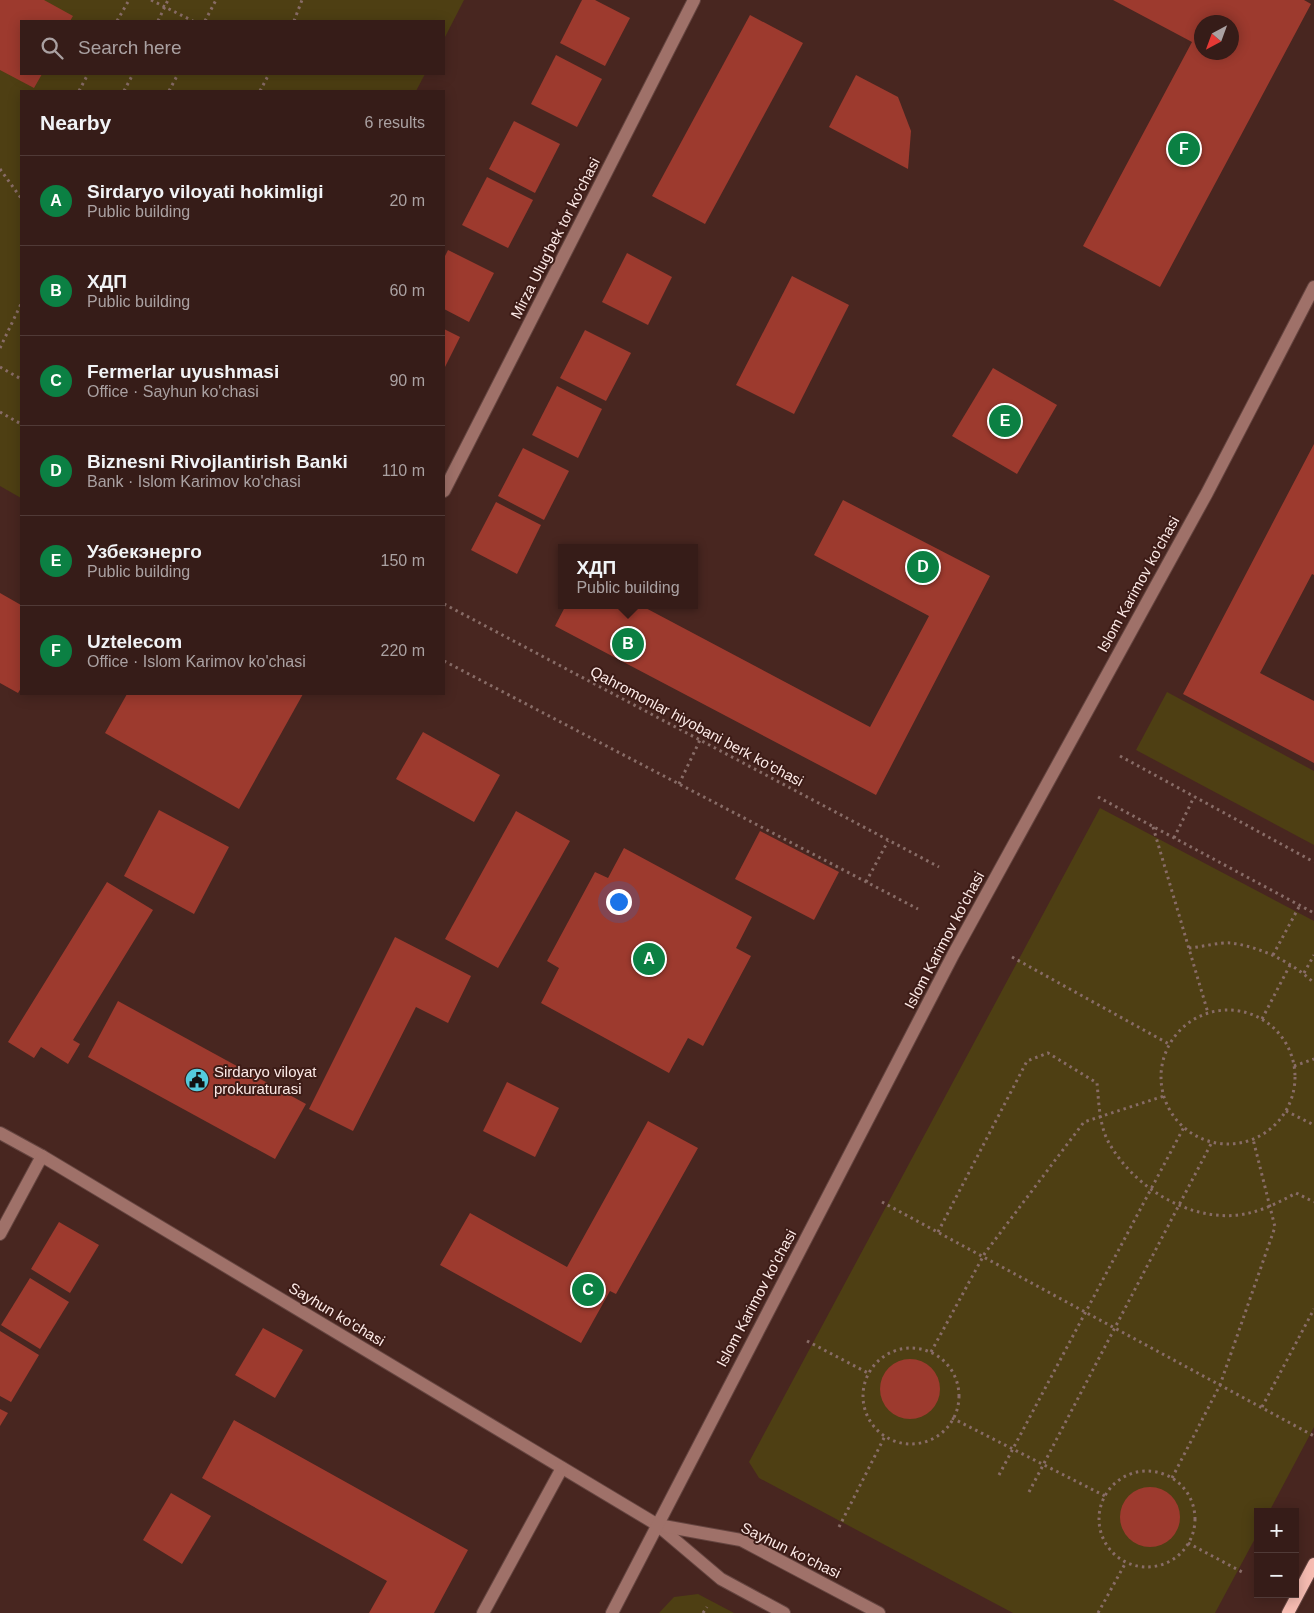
<!DOCTYPE html>
<html lang="en">
<head>
<meta charset="utf-8">
<style>
	:root { --surface:#361c18; --page:#3d2521; --text:#f1f3f6; --muted:#aaa1a2; --line:#503a37; --accent:#0b8043 }
	body { margin:0; font-family:Arial,sans-serif; background:var(--page); color:var(--text) }
	.controls { position:absolute; right:15px; bottom:15px; display:grid; overflow:hidden; border-radius:0px; box-shadow:0 2px 12px #0003 }
	.controls button { width:45px; height:45px; display:grid; place-items:center; padding:0; border:0; border-bottom:1px solid var(--line); background:var(--surface); color:var(--text); font:25px sans-serif }
	.compass { position:absolute; left:1194px; top:15px; width:45px; height:45px; border-radius:50%; background:var(--surface); box-shadow:0 2px 12px #0003; rotate:221deg }
	.you { position:absolute; left:618px; top:901px; width:18px; height:18px; margin:-12px; border:4px solid #fff; border-radius:50%; background:#1a73e8; box-shadow:0 0 0 8px #1a73e833 }
	.badge { display:grid; place-items:center; width:32px; height:32px; border-radius:50%; background:var(--accent); color:#fff; font-size:16px; font-weight:700 }
	.pin { position:absolute; translate:-50% -50%; border:2px solid #fff; box-shadow:0 1px 5px #0006 }
	.popup { position:absolute; left:558px; top:544px; width:140px; height:65px; box-sizing:border-box; display:grid; place-content:center; border-radius:0px; background:var(--surface); filter:drop-shadow(0 1px 4px #0005); font-size:16px; white-space:nowrap; color:var(--muted) }
	.popup b { font-size:19px; color:var(--text) }
	.popup::after { content:''; position:absolute; left:50%; top:100%; margin-left:-10px; border:10px solid transparent; border-top-color:var(--surface) }
	.list { margin:0; padding:0; list-style:none }
	h2 { display:flex; justify-content:space-between; align-items:center; height:65px; margin:0; padding:0 20px; font-size:21px }
	h2 small { font-size:16px; font-weight:400; color:var(--muted) }
	.list li { display:grid; grid-template-columns:32px 1fr auto; gap:15px; align-items:center; box-sizing:border-box; height:90px; padding:0 20px; border-top:1px solid var(--line) }
	.list b { display:block; font-size:19px; white-space:nowrap }
	.list p { margin:0; font-size:16px; white-space:nowrap; color:var(--muted) }
	.list em { font-size:16px; font-style:normal; color:var(--muted) }
	.icon { flex:none; width:28px; height:28px; fill:none; stroke:currentColor; stroke-width:2; stroke-linecap:round; stroke-linejoin:round }
	.map { position:relative; flex:none; width:1314px; height:1613px; overflow:hidden }
	.search { position:absolute; background:var(--surface); box-shadow:0 2px 12px #0003; left:20px; top:20px; width:425px; height:55px; display:flex; align-items:center; gap:12px; box-sizing:border-box; padding:0 18px; border-radius:0px; color:var(--muted); font-size:19px }
	.panel { position:absolute; background:var(--surface); box-shadow:0 2px 12px #0003; left:20px; top:90px; width:425px; height:605px; border-radius:0px }
	.map>svg:first-child { display:block }
</style>
</head>
<body>
<div class="map">
<svg width="1314" height="1613" viewBox="0 0 1314 1613">
	<rect width="100%" height="100%" fill="#482620"/>
	<g fill="#4e3f13">
		<polygon points="0,0 464,0 444,39 444,21 21,21 21,74 425,74 416,91 21,91 21,498 0,486"/>
		<polygon points="1167,692 1314,771 1314,845 1136,750"/>
		<polygon points="1100,808 1314,921 1314,1427 1269,1512 1258,1512 1258,1533 1215,1613 1013,1613 759,1478 749,1462"/>
		<polygon points="698,1594 734,1613 659,1613 674,1597"/>
	</g>
	<g fill="#9d3a2e" fill-rule="evenodd">
		<polygon points="0,0 44,0 73,16 70,21 21,21 21,74 42,74 34,88 0,70"/>
		<polygon points="582,0 595,0 630,18 605,66 560,43"/>
		<path d="M1113 0H1304L1311 4 1160 287 1083 246 1192 42ZM1202 22H1232V52H1202Z"/>
		<polygon points="750,15 803,43 705,224 652,196"/>
		<polygon points="556,55 602,79 577,127 531,104"/>
		<polygon points="856,75 898,97 911,131 908,169 829,127"/>
		<polygon points="514,121 560,144 535,193 489,169"/>
		<polygon points="487,177 533,200 508,248 462,225"/>
		<polygon points="448,250 494,273 469,322 444,309 444,258"/>
		<polygon points="627,253 672,277 648,325 602,302"/>
		<polygon points="792,276 849,305 794,414 736,385"/>
		<polygon points="444,329 460,337 444,369"/>
		<polygon points="585,330 631,353 606,401 560,378"/>
		<polygon points="993,368 1057,405 1017,474 952,436"/>
		<polygon points="557,386 602,409 578,458 532,435"/>
		<polygon points="1314,444 1314,575 1312,574 1260,673 1314,701 1314,763 1183,694"/>
		<polygon points="523,448 569,471 544,520 498,496"/>
		<polygon points="843,500 990,576 876,795 555,626 566,605 640,605 870,727 929,616 814,555"/>
		<polygon points="496,502 541,525 517,574 471,550"/>
		<polygon points="0,593 21,605 21,688 18,693 0,683"/>
		<polygon points="127,694 303,694 239,809 105,733"/>
		<polygon points="423,732 500,775 474,822 396,779"/>
		<polygon points="159,810 229,847 194,914 124,876"/>
		<polygon points="516,811 570,841 498,968 445,939"/>
		<polygon points="760,831 839,872 814,920 735,879"/>
		<polygon points="624,848 752,917 736,948 751,956 703,1046 688,1038 669,1073 541,1003 559,968 547,961 595,872 608,878"/>
		<polygon points="107,882 153,910 73,1040 80,1044 68,1064 41,1047 34,1058 8,1042"/>
		<polygon points="395,937 471,976 448,1023 416,1007 353,1131 309,1109"/>
		<polygon points="118,1001 306,1104 275,1159 88,1057"/>
		<polygon points="507,1082 559,1108 535,1157 483,1131"/>
		<polygon points="648,1121 698,1148 616,1294 610,1291 581,1343 440,1265 470,1213 567,1267"/>
		<polygon points="59,1222 99,1245 70,1293 31,1269"/>
		<polygon points="30,1278 69,1302 40,1349 1,1325"/>
		<polygon points="263,1328 303,1350 275,1398 235,1375"/>
		<polygon points="0,1331 39,1355 11,1402 0,1396"/>
		<circle cx="910" cy="1389" r="30"/>
		<polygon points="0,1409 8,1413 0,1426"/>
		<polygon points="234,1420 468,1550 434,1613 369,1613 387,1581 202,1478"/>
		<circle cx="1150" cy="1517" r="30"/>
		<polygon points="171,1493 211,1516 182,1564 143,1540"/>
	</g>
	<g fill="none" stroke-linecap="round" stroke-linejoin="round">
		<g stroke="#654540" stroke-width="14">
			<g id="minor">
				<polyline points="444,491 694,0"/>
				<polyline points="0,1133 42,1156 656,1524 721,1579 784,1613"/>
				<polyline points="0,1234 42,1156"/>
				<polyline points="658,1525 741,1540 879,1613"/>
				<polyline points="483,1613 562,1468"/>
				<polyline points="612,1613 953,955 1207,493 1314,287"/>
			</g>
		</g>
		<g stroke="#654540" stroke-width="14">
			<polyline id="major" points="1288,1613 1314,1564"/>
		</g>
		<g stroke="#886c67" stroke-width="3" stroke-dasharray="2.5 4" stroke-linecap="butt">
			<polyline points="151,0 193,21"/>
			<polyline points="117,21 129,0"/>
			<polyline points="158,21 168,0"/>
			<polyline points="205,21 216,0"/>
			<polyline points="294,21 302,0"/>
			<polyline points="79,91 88,74"/>
			<polyline points="124,91 133,74"/>
			<polyline points="169,91 178,74"/>
			<polyline points="260,91 269,74"/>
			<polyline points="0,169 21,198"/>
			<polyline points="0,348 21,304"/>
			<polyline points="0,367 21,379"/>
			<polyline points="0,412 21,424"/>
			<polyline points="444,604 939,867"/>
			<polyline points="444,661 918,909"/>
			<polyline points="1120,756 1314,862"/>
			<polyline points="679,784 700,740"/>
			<polyline points="1098,797 1314,913"/>
			<polyline points="1153,827 1208,1013"/>
			<polyline points="1174,838 1194,797"/>
			<polyline points="866,882 888,841"/>
			<path d="M1189 948C1202 947 1219 942 1231 943 1261 947 1292 962 1314 983"/>
			<polyline points="1273,955 1300,905"/>
			<polyline points="1012,957 1169,1044"/>
			<polyline points="1304,973 1314,955"/>
			<circle cx="1228" cy="1077" r="67"/>
			<polyline points="1262,1019 1290,965"/>
			<polyline points="1294,1066 1314,1059"/>
			<polyline points="1286,1111 1314,1125"/>
			<polyline points="882,1202 1314,1436"/>
			<path d="M938 1232 1027 1061 1048 1053 1097 1083C1099 1103 1099 1125 1109 1143 1134 1187 1188 1221 1239 1215 1260 1212 1278 1203 1296 1193L1314 1202"/>
			<polyline points="807,1341 868,1373"/>
			<circle cx="911" cy="1396" r="48"/>
			<polyline points="931,1352 985,1253 1084,1122 1164,1096"/>
			<polyline points="1262,1407 1314,1309"/>
			<polyline points="952,1418 1105,1496"/>
			<circle cx="1147" cy="1519" r="48"/>
			<polyline points="999,1475 1184,1127"/>
			<polyline points="1172,1478 1220,1385 1275,1227 1253,1139"/>
			<polyline points="1029,1492 1212,1142"/>
			<polyline points="839,1527 885,1436"/>
			<polyline points="1188,1543 1244,1573"/>
			<polyline points="703,1613 707,1607"/>
			<polyline points="1098,1613 1126,1562"/>
		</g>
		<use href="#minor" stroke="#9f7169" stroke-width="12"/>
		<use href="#major" stroke="#f6bcb2" stroke-width="12"/>
	</g>
	<defs>
		<g id="civic-disc" transform="scale(1.25)"><circle r="9.5" fill="#54cadd" stroke="#3d1c17"/><path d="M-.6-6.5H3V-4.5H.6V-3L4-1V1h2V6H-6V1h2V-1L-.6-3ZM-1.2 2.5V6h2.4V2.5Z" fill="#111"/></g>
	</defs>
	<g fill-rule="evenodd">
		<use href="#civic-disc" x="197" y="1080"/>
	</g>
	<g text-anchor="middle" dominant-baseline="central" stroke-width="4" stroke-linejoin="round" paint-order="stroke">
		<g font-size="15" fill="#fdeae7" stroke="#3d1c17">
			<text transform="translate(555 238) rotate(-63)">Mirza Ulug'bek tor ko'chasi</text>
			<text transform="translate(1138 584) rotate(-61)">Islom Karimov ko'chasi</text>
			<text transform="translate(697 726) rotate(28)">Qahromonlar hiyobani berk ko'chasi</text>
			<text transform="translate(944 940) rotate(-62)">Islom Karimov ko'chasi</text>
			<text transform="translate(756 1298) rotate(-62)">Islom Karimov ko'chasi</text>
			<text transform="translate(337 1314) rotate(31)">Sayhun ko'chasi</text>
			<text transform="translate(791 1550) rotate(26)">Sayhun ko'chasi</text>
		</g>
		<g font-size="15" fill="#fdeae7" stroke="#3d1c17" text-anchor="start">
			<text x="214" y="1071">Sirdaryo viloyat<tspan x="214" dy="17">prokuraturasi</tspan></text>
		</g>
	</g>
</svg>
<div class="controls">
<button>+</button>
<button>−</button>
</div>
<svg class="compass" viewBox="-18 -18 36 36"><path d="M0-13l5 13h-10z" fill="#e53935"/><path d="M0 13l5-13h-10z" fill="#aaa1a2"/></svg>
<div class="you"></div>
<div class="pin badge" style="left:649px;top:959px">A</div>
<div class="pin badge" style="left:628px;top:644px">B</div>
<div class="popup"><b>ХДП</b>Public building</div>
<div class="pin badge" style="left:588px;top:1290px">C</div>
<div class="pin badge" style="left:923px;top:567px">D</div>
<div class="pin badge" style="left:1005px;top:421px">E</div>
<div class="pin badge" style="left:1184px;top:149px">F</div>
<div class="search"><svg class="icon" aria-label="search" viewBox="0 0 24 24"><circle cx="10" cy="10" r="6"/><path d="M15 15l6 6"/></svg>Search here</div>
<section class="panel">
<h2>Nearby<small>6 results</small></h2>
<ul class="list">
<li><span class="badge">A</span><div><b>Sirdaryo viloyati hokimligi</b><p>Public building</p></div><em>20 m</em></li>
<li><span class="badge">B</span><div><b>ХДП</b><p>Public building</p></div><em>60 m</em></li>
<li><span class="badge">C</span><div><b>Fermerlar uyushmasi</b><p>Office · Sayhun ko'chasi</p></div><em>90 m</em></li>
<li><span class="badge">D</span><div><b>Biznesni Rivojlantirish Banki</b><p>Bank · Islom Karimov ko'chasi</p></div><em>110 m</em></li>
<li><span class="badge">E</span><div><b>Узбекэнерго</b><p>Public building</p></div><em>150 m</em></li>
<li><span class="badge">F</span><div><b>Uztelecom</b><p>Office · Islom Karimov ko'chasi</p></div><em>220 m</em></li>
</ul>
</section>
</div>
</body>
</html>
